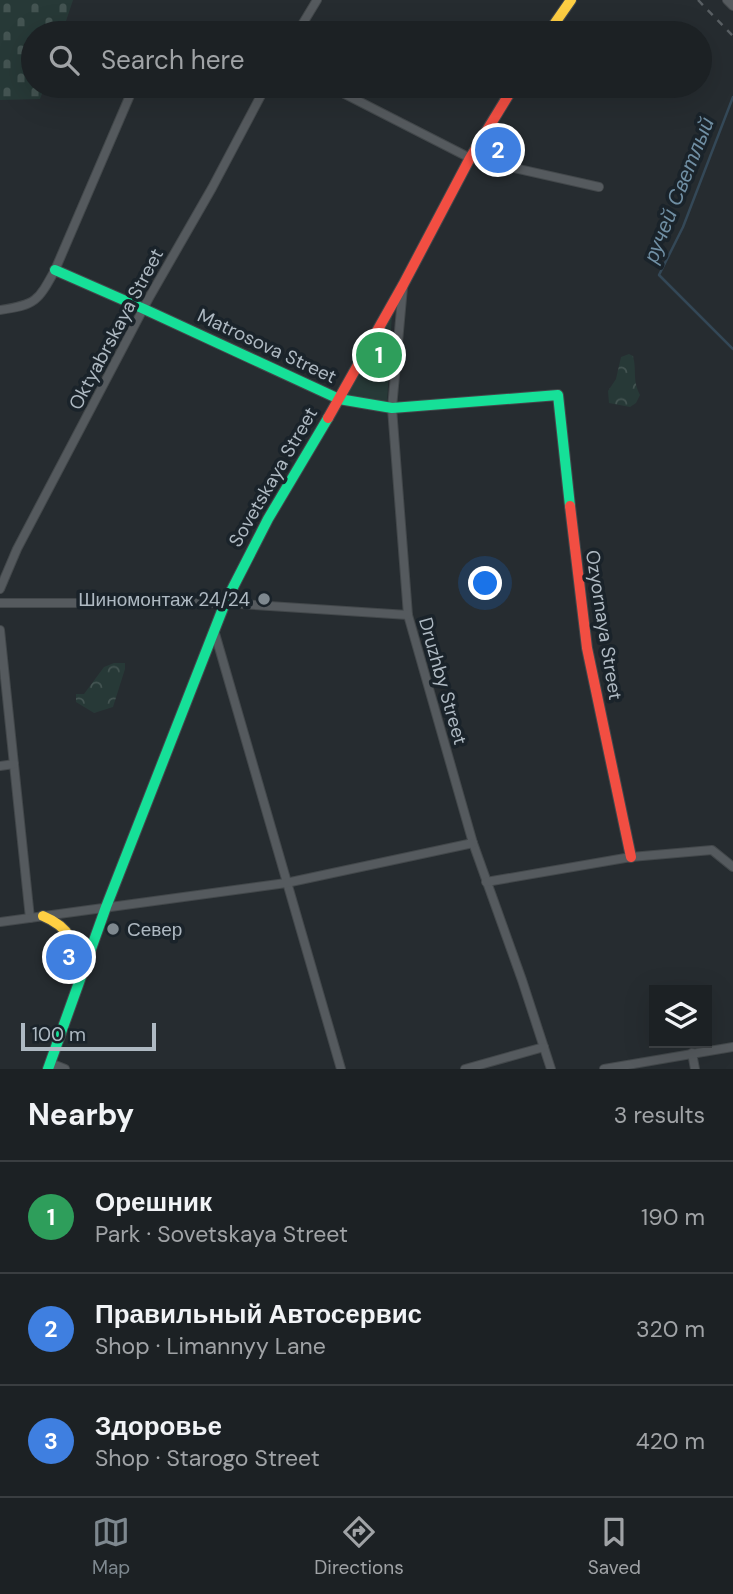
<!DOCTYPE html>
<html lang="en">
<head>
<meta charset="utf-8">
<style>
	:root { --surface:#1c2124; --page:#292e31; --text:#f1f3f6; --muted:#a0a3a6; --line:#3a3e41; --accent:#7e888f }
	body { margin:0; font-family:"DM Sans",sans-serif; background:var(--page); color:var(--text) }
	.controls { position:absolute; right:21px; bottom:21px; display:grid; overflow:hidden; border-radius:0px; box-shadow:0 7px 28px #0002 }
	.controls button { width:63px; height:63px; display:grid; place-items:center; padding:0; border:0; border-bottom:2px solid var(--line); background:var(--surface); color:var(--text); font:35px sans-serif }
	.scale { position:absolute; left:21px; bottom:18px; width:135px; box-sizing:border-box; padding-left:7px; border:4px solid #aeb9c2; border-top:0; font-size:19px; line-height:24px; white-space:nowrap; color:#aeb9c2; -webkit-text-stroke:5px #1a232a; paint-order:stroke }
	.you { position:absolute; left:486px; top:584px; width:24px; height:24px; margin:-18px; border:5px solid #fff; border-radius:50%; background:#1a73e8; box-shadow:0 0 0 10px #1a73e833 }
	.badge { display:grid; place-items:center; width:46px; height:46px; border-radius:50%; background:var(--accent); color:#fff; font-size:23px; font-weight:700 }
	.pin { position:absolute; translate:-50% -50%; border:4px solid #fff; box-shadow:0 2px 7px #0006 }
	.list { margin:0; padding:0; list-style:none }
	h2 { display:flex; justify-content:space-between; align-items:center; height:91px; margin:0; padding:0 28px; font-size:30px }
	h2 small { font-size:23px; font-weight:400; color:var(--muted) }
	.list li { display:grid; grid-template-columns:46px 1fr auto; gap:21px; align-items:center; box-sizing:border-box; height:112px; padding:0 28px; border-top:2px solid var(--line) }
	.list b { display:block; font-size:26px; white-space:nowrap }
	.list p { margin:0; font-size:23px; white-space:nowrap; color:var(--muted) }
	.list em { font-size:23px; font-style:normal; color:var(--muted) }
	.icon { flex:none; width:38px; height:38px; fill:none; stroke:currentColor; stroke-width:2; stroke-linecap:round; stroke-linejoin:round }
	.map { position:relative; flex:none; width:733px; height:1069px; overflow:hidden }
	.search { position:absolute; background:var(--surface); box-shadow:0 7px 28px #0002; left:21px; right:21px; top:21px; height:77px; display:flex; align-items:center; gap:18px; box-sizing:border-box; padding:0 24px; border-radius:38px; color:var(--muted); font-size:26px }
	.sheet { height:427px; background:var(--surface) }
	nav { display:flex; justify-content:space-around; align-items:center; box-sizing:border-box; height:98px; border-top:2px solid var(--line); background:var(--surface); font-size:19px; color:var(--muted) }
	nav a { display:grid; justify-items:center; gap:4px }
	nav .on { color:var(--accent) }
	.map>svg:first-child { display:block }
</style>
</head>
<body>
<div class="map">
<svg width="733" height="1069" viewBox="0 0 733 1069">
	<defs>
		<pattern id="forest-crowns" width="20" height="18" patternUnits="userSpaceOnUse" patternTransform="scale(1.75)"><rect width="20" height="18" fill="#273937"/><path d="M2 6a3 3 0 1 1 6 0M12 15a3 3 0 1 1 6 0" fill="none" stroke="#445452"/></pattern>
		<pattern id="cemetery-stones" width="16" height="16" patternUnits="userSpaceOnUse" patternTransform="scale(1.75)"><rect width="16" height="16" fill="#273937"/><path d="M2 7V4a2 2 0 0 1 4 0v3zM10 15v-3a2 2 0 0 1 4 0v3z" fill="#445452"/></pattern>
	</defs>
	<rect width="100%" height="100%" fill="#262c30"/>
	<polygon fill="#273937" points="392,314 387,404 346,396"/>
	<g fill="url(#forest-crowns)">
		<path d="M629 354 633 356C637 371 632 379 640 395L636 403 630 407 609 403 608 391 616 379 621 357Z"/>
		<polygon points="114,663 125,663 125,669 113,707 94,713 76,702 76,694 84,694 104,667"/>
	</g>
	<polygon fill="url(#cemetery-stones)" points="0,0 73,0 62,33 33,33 33,86 45,86 40,99 0,100"/>
	<g fill="none" stroke-linecap="round" stroke-linejoin="round">
		<polyline stroke="#344857" stroke-width="2.5" points="733,97 683,227 659,275 733,349"/>
		<g stroke="#43484b" stroke-width="10">
			<g id="street">
				<polyline points="727,0 733,6"/>
				<polyline points="297,33 317,0"/>
				<polyline points="329,86 470,158 599,187"/>
				<polyline points="403,287 392,408 408,615 473,843 522,980 551,1069"/>
				<path d="M0 310C36 305 38 301 55 270L134 86"/>
				<polyline points="0,589 17,549 150,296 212,188 266,86"/>
				<polyline points="0,603 225,603 408,615"/>
				<polyline points="0,630 30,918"/>
				<polyline points="214,630 341,1069"/>
				<polyline points="0,766 14,764"/>
				<polyline points="486,882 631,857 712,850 733,867"/>
				<polyline points="0,922 286,883 473,843"/>
				<polyline points="692,1053 695,1069"/>
				<polyline points="50,1063 65,1069"/>
				<polyline points="465,1069 544,1047"/>
				<polyline points="604,1069 733,1047"/>
			</g>
		</g>
		<g stroke="#43484b" stroke-width="12">
			<g id="fast">
				<polyline points="55,270 144,309 339,399 392,408 558,395 570,506"/>
				<polyline points="48,1069 106,907 225,603 268,519 328,418"/>
			</g>
		</g>
		<g stroke="#43484b" stroke-width="12">
			<g id="slow">
				<polyline points="548,33 571,0"/>
				<path d="M43 916C72 928 75 945 82 973"/>
			</g>
		</g>
		<g stroke="#43484b" stroke-width="12">
			<g id="jam">
				<polyline points="328,418 403,285 470,158 514,86"/>
				<polyline points="570,506 587,648 631,857"/>
			</g>
		</g>
		<use href="#street" stroke="#555a5e" stroke-width="8"/>
		<use href="#fast" stroke="#16e098" stroke-width="10"/>
		<use href="#slow" stroke="#ffcf43" stroke-width="10"/>
		<use href="#jam" stroke="#f24e42" stroke-width="10"/>
		<polyline stroke="#585e62" stroke-width="2.5" stroke-dasharray="7 7" stroke-linecap="butt" points="698,0 733,36"/>
	</g>
	<g fill="#7e888f" stroke="#1a232a" stroke-width="2.5">
		<circle cx="264" cy="599" r="7"/>
		<circle cx="113" cy="929" r="7"/>
	</g>
	<g text-anchor="middle" dominant-baseline="central" stroke-width="7" stroke-linejoin="round" paint-order="stroke">
		<g font-size="19" fill="#aeb9c2" stroke="#1a232a">
			<text transform="translate(116 329) rotate(-62)">Oktyabrskaya Street</text>
			<text transform="translate(267 346) rotate(25)">Matrosova Street</text>
			<text transform="translate(273 477) rotate(-60)">Sovetskaya Street</text>
			<text transform="translate(604 625) rotate(81)">Ozyornaya Street</text>
			<text transform="translate(443 681) rotate(74)">Druzhby Street</text>
		</g>
		<g font-size="19" fill="#aeb9c2" stroke="#1a232a" text-anchor="end">
			<text x="250" y="599">Шиномонтаж 24/24</text>
			<text x="127" y="929" text-anchor="start">Север</text>
		</g>
		<g font-size="21" font-style="italic" fill="#708fa4" stroke="#1a232a">
			<text transform="translate(679 190) rotate(-68)">ручей Светлый</text>
		</g>
	</g>
</svg>
<div class="controls">
<button><svg class="icon" aria-label="layers" viewBox="0 0 24 24"><path d="M12 4l9 5-9 5-9-5zM3 14l9 5 9-5"/></svg></button>
</div>
<div class="scale">100 m</div>
<div class="you"></div>
<div class="pin badge" style="left:379px;top:355px;background:#2e9e5b">1</div>
<div class="pin badge" style="left:498px;top:150px;background:#3f7fe0">2</div>
<div class="pin badge" style="left:69px;top:957px;background:#3f7fe0">3</div>
<div class="search"><svg class="icon" aria-label="search" viewBox="0 0 24 24"><circle cx="10" cy="10" r="6"/><path d="M15 15l6 6"/></svg>Search here</div>
</div>
<section class="sheet">
<h2>Nearby<small>3 results</small></h2>
<ul class="list">
<li><span class="badge" style="background:#2e9e5b">1</span><div><b>Орешник</b><p>Park · Sovetskaya Street</p></div><em>190 m</em></li>
<li><span class="badge" style="background:#3f7fe0">2</span><div><b>Правильный Автосервис</b><p>Shop · Limannyy Lane</p></div><em>320 m</em></li>
<li><span class="badge" style="background:#3f7fe0">3</span><div><b>Здоровье</b><p>Shop · Starogo Street</p></div><em>420 m</em></li>
</ul>
</section>
<nav>
<a class="on"><svg class="icon" aria-label="map" viewBox="0 0 24 24"><path d="M3 6l6-2 6 2 6-2v14l-6 2-6-2-6 2zM9 4v14M15 6v14"/></svg>Map</a>
<a><svg class="icon" aria-label="directions" viewBox="0 0 24 24"><path d="M12 3l9 9-9 9-9-9zM9 14v-3h6M13 9l2 2-2 2"/></svg>Directions</a>
<a><svg class="icon" aria-label="saved" viewBox="0 0 24 24"><path d="M7 4h10v16l-5-4-5 4z"/></svg>Saved</a>
</nav>
</body>
</html>
